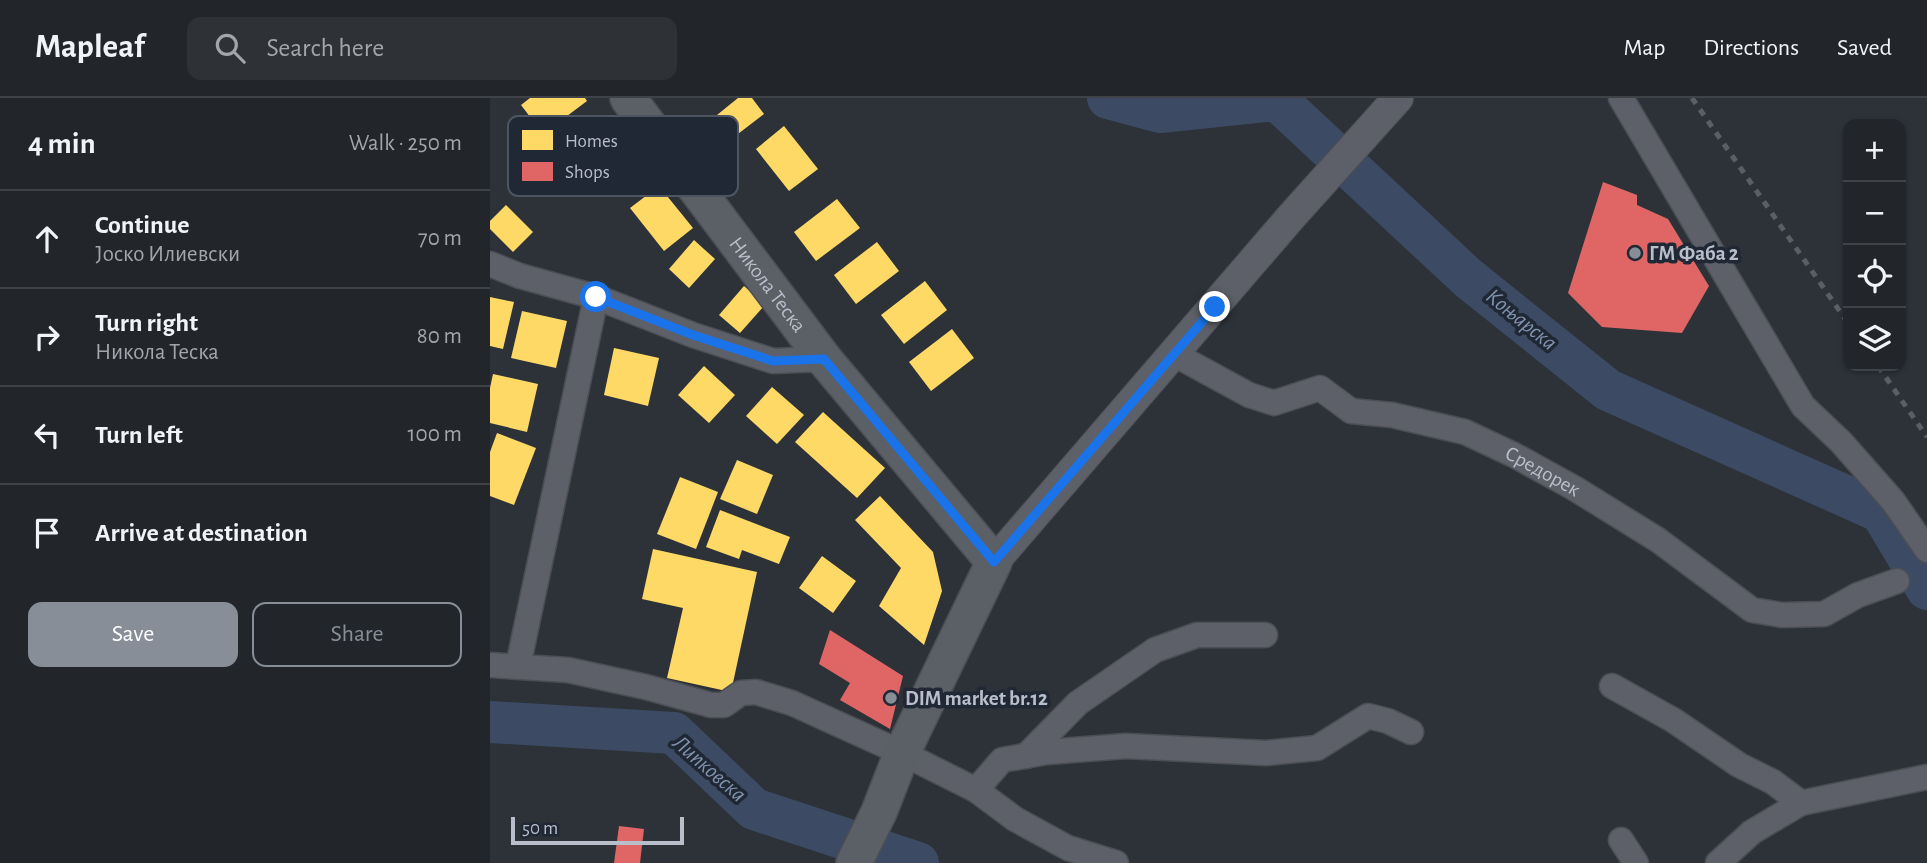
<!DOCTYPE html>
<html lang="en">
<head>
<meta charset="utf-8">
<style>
	:root { --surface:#22262b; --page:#2e3237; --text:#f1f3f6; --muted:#a2a5a9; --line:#3f4347; --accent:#878e97 }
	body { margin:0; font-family:"Alegreya Sans",sans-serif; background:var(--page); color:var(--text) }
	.controls { position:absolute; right:21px; top:21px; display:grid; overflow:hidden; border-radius:14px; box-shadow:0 2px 5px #0004 }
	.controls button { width:63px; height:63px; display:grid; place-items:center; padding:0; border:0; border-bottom:2px solid var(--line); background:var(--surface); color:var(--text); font:35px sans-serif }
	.scale { position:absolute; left:21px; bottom:18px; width:173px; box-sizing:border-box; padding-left:7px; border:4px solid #b8bfca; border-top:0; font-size:19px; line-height:24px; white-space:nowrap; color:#b8bfca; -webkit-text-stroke:5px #202835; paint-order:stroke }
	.stop { position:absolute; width:21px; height:21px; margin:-16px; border:5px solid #1a73e8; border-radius:50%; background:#fff }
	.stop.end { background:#1a73e8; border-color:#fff; box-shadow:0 2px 7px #0008 }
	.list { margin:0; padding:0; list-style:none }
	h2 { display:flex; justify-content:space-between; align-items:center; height:91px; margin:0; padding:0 28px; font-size:30px }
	h2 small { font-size:23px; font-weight:400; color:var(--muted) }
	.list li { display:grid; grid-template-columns:46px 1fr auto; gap:21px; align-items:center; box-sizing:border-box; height:98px; padding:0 28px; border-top:2px solid var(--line) }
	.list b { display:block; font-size:26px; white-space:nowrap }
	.list p { margin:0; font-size:23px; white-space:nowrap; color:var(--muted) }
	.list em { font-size:23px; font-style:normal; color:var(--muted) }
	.actions { display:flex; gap:14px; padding:21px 28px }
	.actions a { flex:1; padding:16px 0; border:2px solid var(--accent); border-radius:14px; text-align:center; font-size:24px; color:var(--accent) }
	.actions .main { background:var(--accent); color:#fff }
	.icon { flex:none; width:38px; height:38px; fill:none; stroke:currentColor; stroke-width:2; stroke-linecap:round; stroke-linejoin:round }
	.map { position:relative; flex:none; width:1437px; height:765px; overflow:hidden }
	header { display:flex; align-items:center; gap:42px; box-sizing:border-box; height:98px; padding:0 35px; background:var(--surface); border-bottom:2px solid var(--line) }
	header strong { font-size:33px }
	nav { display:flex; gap:38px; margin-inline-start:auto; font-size:24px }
	.search { width:490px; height:63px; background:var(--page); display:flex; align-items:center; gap:18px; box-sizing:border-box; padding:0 24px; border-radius:14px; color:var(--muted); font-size:26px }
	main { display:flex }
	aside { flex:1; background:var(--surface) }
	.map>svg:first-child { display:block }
</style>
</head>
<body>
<header>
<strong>Mapleaf</strong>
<div class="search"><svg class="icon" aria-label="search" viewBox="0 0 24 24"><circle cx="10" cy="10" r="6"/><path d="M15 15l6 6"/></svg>Search here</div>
<nav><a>Map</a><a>Directions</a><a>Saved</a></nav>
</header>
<main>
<aside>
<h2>4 min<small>Walk · 250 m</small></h2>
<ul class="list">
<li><svg class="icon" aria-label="ahead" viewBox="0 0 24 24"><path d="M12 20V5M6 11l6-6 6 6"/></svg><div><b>Continue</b><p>Јоско Илиевски</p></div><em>70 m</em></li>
<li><svg class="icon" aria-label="right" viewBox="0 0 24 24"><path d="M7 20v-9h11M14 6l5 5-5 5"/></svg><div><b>Turn right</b><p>Никола Теска</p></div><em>80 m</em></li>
<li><svg class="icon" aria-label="left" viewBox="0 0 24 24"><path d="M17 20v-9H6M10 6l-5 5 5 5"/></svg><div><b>Turn left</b></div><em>100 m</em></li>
<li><svg class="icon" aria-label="arrive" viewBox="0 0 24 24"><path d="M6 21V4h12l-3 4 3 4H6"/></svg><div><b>Arrive at destination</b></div></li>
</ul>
<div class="actions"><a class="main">Save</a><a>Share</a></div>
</aside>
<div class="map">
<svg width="1437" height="765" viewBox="0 0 1437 765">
	<rect width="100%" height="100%" fill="#2d3239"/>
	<g fill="#ffd966">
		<polygon points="40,0 95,0 97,3 53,36 31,7"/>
		<polygon points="248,0 262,0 274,16 244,39 227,17"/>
		<polygon points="294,28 328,71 299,93 266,51"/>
		<polygon points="169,88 203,130 174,153 140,110"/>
		<polygon points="347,101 370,130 326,163 304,134"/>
		<polygon points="16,107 43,134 23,154 0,131 0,123"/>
		<polygon points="204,142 225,161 199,190 179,171"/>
		<polygon points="387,144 409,173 366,206 344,177"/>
		<polygon points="435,183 457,212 414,246 391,217"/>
		<polygon points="254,188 275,207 250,235 229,217"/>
		<polygon points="0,199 24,204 13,251 0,248"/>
		<polygon points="32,213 77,223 66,270 21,260"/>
		<polygon points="462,231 484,260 441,293 419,264"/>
		<polygon points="124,250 169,260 158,308 114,297"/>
		<polygon points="214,268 245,297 219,325 188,297"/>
		<polygon points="3,276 48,286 37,334 0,325 0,290"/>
		<polygon points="282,289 314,317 287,346 256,318"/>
		<polygon points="333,314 395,370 367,400 305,344"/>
		<polygon points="7,335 46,350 24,407 0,398 0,354"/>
		<polygon points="247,362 283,377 267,416 230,401"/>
		<polygon points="190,379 228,394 206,451 167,436"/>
		<polygon points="390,398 443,454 452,493 434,547 389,508 411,470 365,422"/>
		<polygon points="230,412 300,439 289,466 252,452 249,461 216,449"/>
		<polygon points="163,451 267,474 241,594 177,580 193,510 152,501"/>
		<polygon points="332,458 366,483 343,515 309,490"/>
	</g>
	<g fill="#e06666">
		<polygon points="1113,84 1147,97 1147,107 1178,121 1219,188 1192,235 1112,229 1078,195"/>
		<polygon points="340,532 413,578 400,631 350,602 360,585 329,566"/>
		<polygon points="129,728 154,731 150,765 124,765"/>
	</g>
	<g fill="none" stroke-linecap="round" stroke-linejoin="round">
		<g stroke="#3c4b63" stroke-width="42">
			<polyline points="618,0 670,14 787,2 978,180 1118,292 1391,414 1437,491"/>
			<polyline points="0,624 184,635 264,711 428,765"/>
		</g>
		<g stroke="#4b4e54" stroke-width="27">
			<g id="minor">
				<polyline points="1131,0 1313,308 1351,344 1403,403 1437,452"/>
				<polyline points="0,166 30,178 106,199 203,237 283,263 334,261"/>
				<path id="s1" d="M684 256 759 297 784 305 830 290 861 313 902 317 975 334 1024 357 1084 390 1168 442 1262 512 1292 517 1334 516 1368 497 1407 483"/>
				<polyline points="0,567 78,572 156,589 221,607 234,607 251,595 266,594 302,605 412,655 486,692 525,721 556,738 578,750 626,765"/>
				<polyline points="28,568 106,199"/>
				<polyline points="1122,588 1183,622 1249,667 1283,684 1311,705"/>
				<polyline points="536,658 588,605 665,552 707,537 775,537"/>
				<polyline points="486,692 512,662 557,654 636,648 776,655 827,650 878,618 898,623 921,634"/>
				<polyline points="1131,742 1146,765"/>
				<polyline points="1228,765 1262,734 1311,705 1437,679"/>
			</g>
		</g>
		<g stroke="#4b4e54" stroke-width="32">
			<polyline id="tertiary" points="504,464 801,119 908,0"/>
		</g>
		<g stroke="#4b4e54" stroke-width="38">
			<g id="secondary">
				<path id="s2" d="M138 0 334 261 504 464 412 655 389 714 364 765"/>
			</g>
		</g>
		<use href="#minor" stroke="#5d6068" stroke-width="24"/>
		<use href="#tertiary" stroke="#5d6068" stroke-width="30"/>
		<use href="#secondary" stroke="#5b5f66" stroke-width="35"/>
		<g stroke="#5b5f65" stroke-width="5" stroke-dasharray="7 7" stroke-linecap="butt">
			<polyline points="1202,0 1358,225"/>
			<polyline points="1388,268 1437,339"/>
		</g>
	</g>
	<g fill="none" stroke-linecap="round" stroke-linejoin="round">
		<polyline stroke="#1a73e8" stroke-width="9" points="106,199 203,237 283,263 334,261 504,464 725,209"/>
	</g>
	<g fill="#878e97" stroke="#202835" stroke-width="2.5">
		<circle cx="1145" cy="155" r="7"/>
		<circle cx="401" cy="600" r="7"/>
	</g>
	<g text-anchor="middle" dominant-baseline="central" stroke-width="7" stroke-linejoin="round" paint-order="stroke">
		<g font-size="21" font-weight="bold" fill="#b8bfca" stroke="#202835" text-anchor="start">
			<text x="1159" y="155">ГМ Фаба 2</text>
			<text x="415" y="600">DIM market br.12</text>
		</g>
		<g font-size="21" fill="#b8bfca" stroke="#202835">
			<text stroke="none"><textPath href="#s2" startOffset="233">Никола Теска</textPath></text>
			<text stroke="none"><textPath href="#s1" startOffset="402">Средорек</textPath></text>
		</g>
		<g font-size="23" font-style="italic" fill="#8194af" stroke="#202835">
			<text transform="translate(1031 222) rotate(39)">Коњарска</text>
			<text transform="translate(219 671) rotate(41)">Липковска</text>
		</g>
	</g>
	<rect x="18" y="18" width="230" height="80" rx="10" fill="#202835" stroke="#4e5562" stroke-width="2"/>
	<rect x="32" y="32" width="31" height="20" fill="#ffd966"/>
	<rect x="32" y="64" width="31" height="19" fill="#e06666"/>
	<g font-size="19" fill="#b8bfca">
		<text x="75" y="49">Homes</text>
		<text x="75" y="80">Shops</text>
	</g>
</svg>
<div class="controls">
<button>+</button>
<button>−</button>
<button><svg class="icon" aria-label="locate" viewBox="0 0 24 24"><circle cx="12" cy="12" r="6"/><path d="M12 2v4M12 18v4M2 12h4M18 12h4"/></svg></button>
<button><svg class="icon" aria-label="layers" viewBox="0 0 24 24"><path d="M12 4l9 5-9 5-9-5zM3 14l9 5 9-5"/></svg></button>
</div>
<div class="scale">50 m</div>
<div class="stop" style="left:106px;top:199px"></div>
<div class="stop end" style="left:725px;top:209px"></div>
</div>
</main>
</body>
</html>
